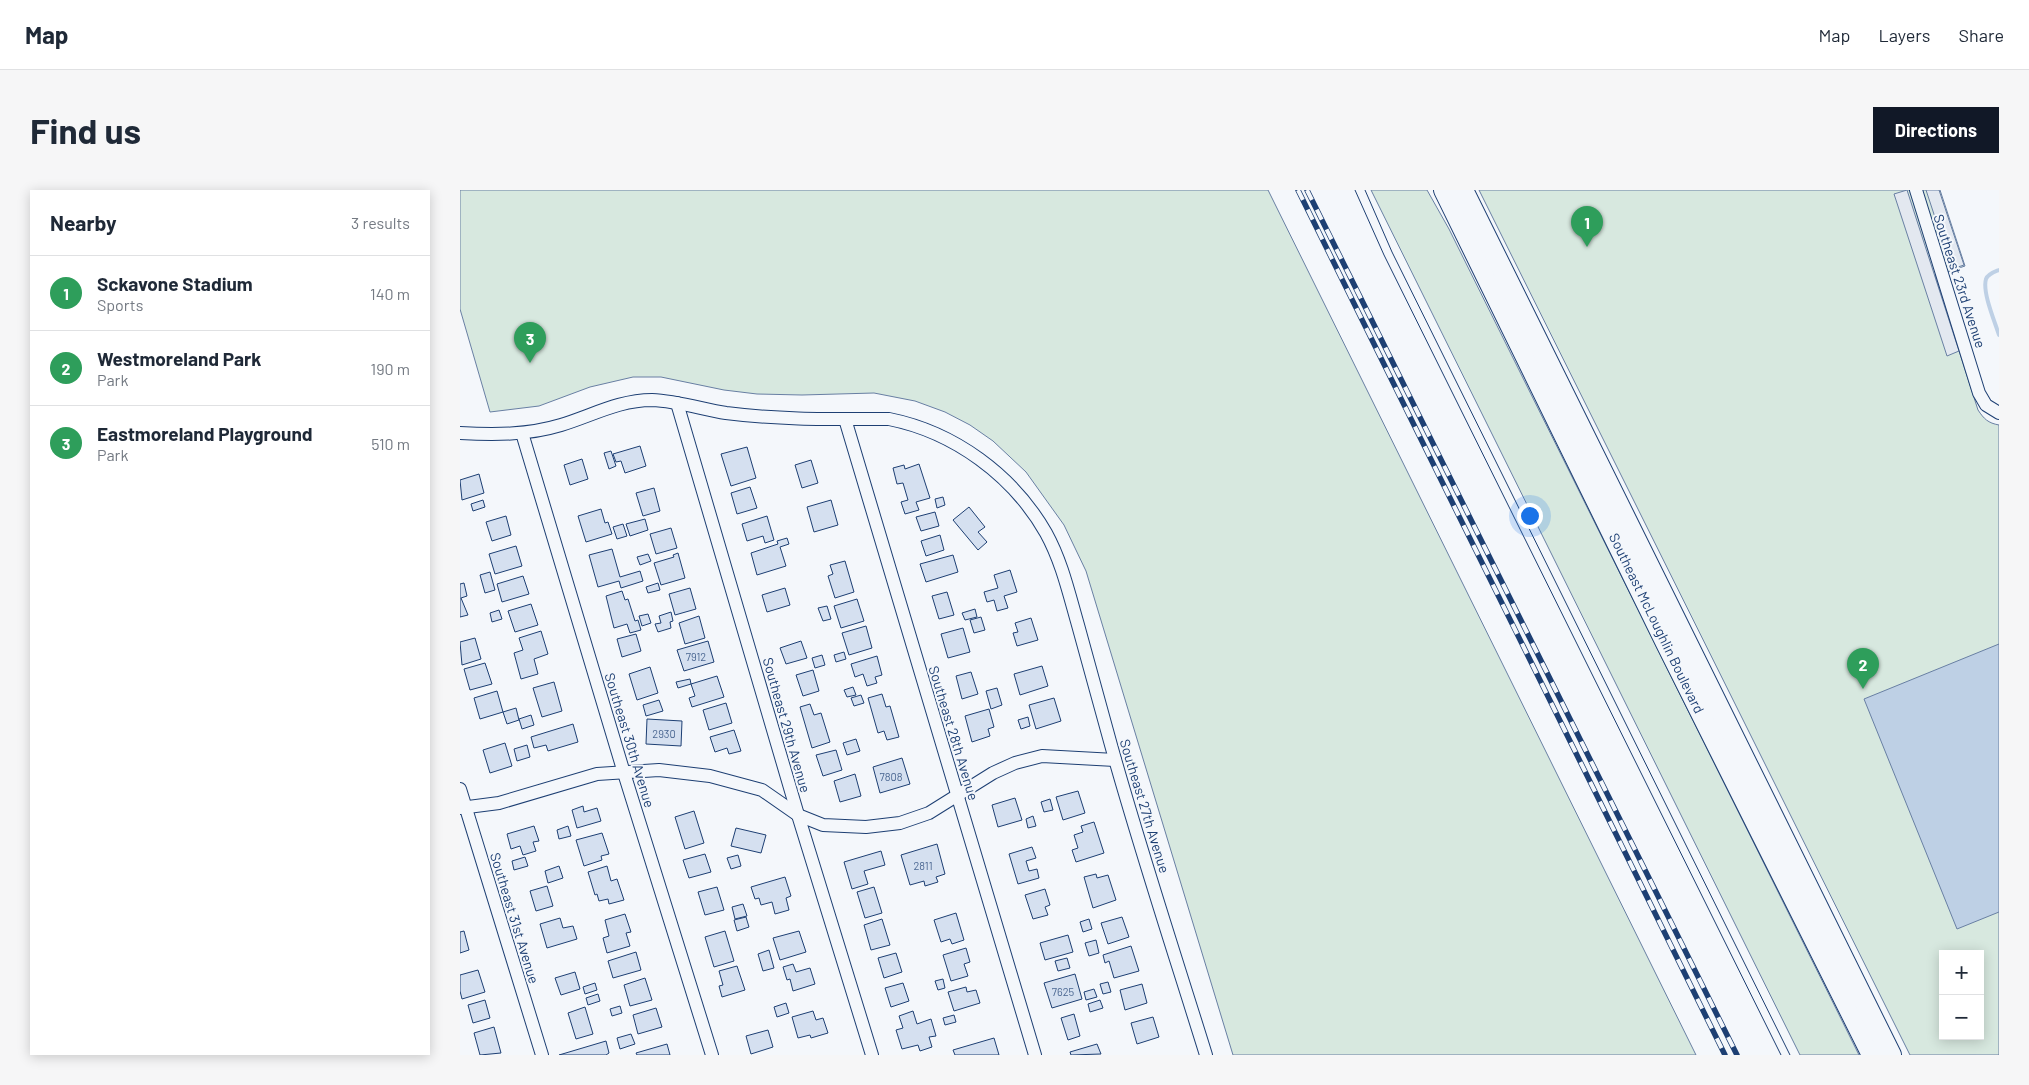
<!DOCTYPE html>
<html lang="en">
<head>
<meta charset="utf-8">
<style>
	:root { --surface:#fff; --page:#f6f6f7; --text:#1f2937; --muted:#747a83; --line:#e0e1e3; --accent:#111827 }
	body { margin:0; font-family:Barlow,sans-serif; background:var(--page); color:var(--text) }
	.controls { position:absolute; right:15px; bottom:15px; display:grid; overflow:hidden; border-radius:0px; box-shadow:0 2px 12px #0003 }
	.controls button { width:45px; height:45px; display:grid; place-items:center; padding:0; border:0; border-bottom:1px solid var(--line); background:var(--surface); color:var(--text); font:25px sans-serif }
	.you { position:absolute; left:1069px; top:325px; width:18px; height:18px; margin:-12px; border:4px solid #fff; border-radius:50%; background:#1a73e8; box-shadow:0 0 0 8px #1a73e833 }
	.badge { display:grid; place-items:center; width:32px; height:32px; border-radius:50%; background:var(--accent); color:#fff; font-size:16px; font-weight:700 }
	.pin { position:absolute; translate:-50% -41px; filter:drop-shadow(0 1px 2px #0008) }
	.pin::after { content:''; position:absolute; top:26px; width:18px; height:15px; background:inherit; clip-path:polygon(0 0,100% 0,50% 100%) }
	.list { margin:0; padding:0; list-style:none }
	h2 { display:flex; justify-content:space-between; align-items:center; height:65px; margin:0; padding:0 20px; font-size:21px }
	h2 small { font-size:16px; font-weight:400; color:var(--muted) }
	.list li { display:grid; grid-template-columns:32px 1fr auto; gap:15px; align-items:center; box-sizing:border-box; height:75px; padding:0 20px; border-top:1px solid var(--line) }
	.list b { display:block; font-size:19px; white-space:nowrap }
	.list p { margin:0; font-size:16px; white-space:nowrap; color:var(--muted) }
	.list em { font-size:16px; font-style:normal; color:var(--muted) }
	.map { position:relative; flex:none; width:1539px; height:865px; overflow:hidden; border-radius:0px }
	header { display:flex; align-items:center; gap:30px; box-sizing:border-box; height:70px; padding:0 25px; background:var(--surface); border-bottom:1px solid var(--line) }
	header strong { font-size:24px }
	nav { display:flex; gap:28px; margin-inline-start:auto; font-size:18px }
	.intro { display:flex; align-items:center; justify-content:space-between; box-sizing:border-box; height:120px; padding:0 30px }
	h1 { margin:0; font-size:35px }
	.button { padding:12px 22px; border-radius:0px; background:var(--accent); color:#fff; font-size:18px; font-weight:700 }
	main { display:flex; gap:30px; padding:0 30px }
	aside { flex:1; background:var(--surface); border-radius:0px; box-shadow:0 2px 12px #0003 }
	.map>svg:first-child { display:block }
</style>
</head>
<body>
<header>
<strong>Map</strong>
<nav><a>Map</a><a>Layers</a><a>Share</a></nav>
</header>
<div class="intro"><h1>Find us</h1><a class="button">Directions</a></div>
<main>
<aside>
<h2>Nearby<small>3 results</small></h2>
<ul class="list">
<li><span class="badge" style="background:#2e9e5b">1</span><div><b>Sckavone Stadium</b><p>Sports</p></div><em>140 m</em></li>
<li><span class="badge" style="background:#2e9e5b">2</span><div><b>Westmoreland Park</b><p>Park</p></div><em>190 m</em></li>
<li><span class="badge" style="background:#2e9e5b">3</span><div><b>Eastmoreland Playground</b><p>Park</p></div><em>510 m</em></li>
</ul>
</aside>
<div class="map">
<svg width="1539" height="865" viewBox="0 0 1539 865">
	<rect width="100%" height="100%" fill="#f4f7fb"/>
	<g fill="#d7e8df" stroke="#687fa3" fill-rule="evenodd">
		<polygon points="0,0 808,0 1236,865 773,865 626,381 604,335 566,282 533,251 510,235 485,222 455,211 414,203 342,205 297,204 264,200 201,187 173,187 130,197 79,216 30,222 0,119"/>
		<polygon points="911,0 967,0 989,39 1399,865 1340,865"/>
		<path d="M1019 0H1480L1505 76 1475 86 1518 220C1524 229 1528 233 1539 235V865H1450ZM1483 764H1520V846H1483Z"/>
	</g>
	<g fill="#e3e8f0" stroke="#687fa3">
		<polygon points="1447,0 1499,161 1487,166 1434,4"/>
		<polygon points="1466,0 1479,0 1504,75 1492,79"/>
	</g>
	<polygon fill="#bed0e5" stroke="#687fa3" points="1539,454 1539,722 1497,739 1404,509"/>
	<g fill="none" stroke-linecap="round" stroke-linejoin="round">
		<path stroke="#bed0e5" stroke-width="4" d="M1539 80C1534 82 1528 84 1526 89 1522 102 1535 132 1539 145"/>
	</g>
	<g fill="#d5e0f0" stroke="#1d3f73">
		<polygon points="180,256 186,276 165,283 161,271 156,272 153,264"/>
		<polygon points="287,257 296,288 271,296 261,264"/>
		<polygon points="151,261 156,276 149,279 144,263"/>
		<polygon points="122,269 128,289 110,295 104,275"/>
		<polygon points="351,270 358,293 342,298 335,275"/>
		<polygon points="459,274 470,308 456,312 459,320 445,324 441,312 448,310 443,293 437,294 433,278 444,275 445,279"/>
		<polygon points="19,284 24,303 2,310 0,290"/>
		<polygon points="290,297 297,318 277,324 271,303"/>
		<polygon points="194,298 200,321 183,326 176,303"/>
		<polygon points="483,307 485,315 477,318 475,309"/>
		<polygon points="23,310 25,317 13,321 11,314"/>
		<polygon points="371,310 378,335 354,342 347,317"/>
		<polygon points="509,317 525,337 518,342 527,352 518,360 493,330"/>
		<polygon points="141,319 145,333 148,332 152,344 126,352 118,326"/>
		<polygon points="475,322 479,336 461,341 456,327"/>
		<polygon points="46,326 51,345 32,351 26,332"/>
		<polygon points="307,326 314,350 305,353 303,346 287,351 282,334"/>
		<polygon points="185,329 188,340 170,346 166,334"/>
		<polygon points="163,334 167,346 157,349 153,337"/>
		<polygon points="211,338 217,358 196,364 190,344"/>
		<polygon points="480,345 484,360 466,366 461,351"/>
		<polygon points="327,348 329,354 320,357 326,376 297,385 291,363 318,354 317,351"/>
		<polygon points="56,356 62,376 35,384 29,364"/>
		<polygon points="152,359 160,387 180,381 183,391 161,398 159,391 138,397 129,365"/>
		<polygon points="218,363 225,388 201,395 194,373 214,367 213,365"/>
		<polygon points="188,364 191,371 180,375 177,367"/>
		<polygon points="493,365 498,382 466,392 460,374"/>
		<polygon points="385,371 394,402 375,408 368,386 373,384 370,375"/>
		<polygon points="550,380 557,402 544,406 548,418 537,421 534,410 527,412 524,402 538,398 534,385"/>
		<polygon points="30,382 35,400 25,403 20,385"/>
		<polygon points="63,386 69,404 42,412 37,394"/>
		<polygon points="4,393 7,406 1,408 8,425 0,427 0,394"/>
		<polygon points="198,393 200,400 188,403 186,397"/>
		<polygon points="230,398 236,419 215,425 209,404"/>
		<polygon points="325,398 330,415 307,422 302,405"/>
		<polygon points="162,401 165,410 168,409 175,431 178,430 181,440 170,443 167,434 154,438 146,406"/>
		<polygon points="487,402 494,425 479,429 472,406"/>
		<polygon points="397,409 404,431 381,438 374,416"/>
		<polygon points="71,414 78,435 55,442 48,421"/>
		<polygon points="367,416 371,429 363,431 358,418"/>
		<polygon points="515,419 517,427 505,430 502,423"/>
		<polygon points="39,420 42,429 32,432 30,423"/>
		<polygon points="211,422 213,431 210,432 211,438 198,442 195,434 201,433 199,426"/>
		<polygon points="188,424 191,433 182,436 179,426"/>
		<polygon points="239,426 245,448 225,454 219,433"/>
		<polygon points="521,427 525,440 514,443 510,430"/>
		<polygon points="571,428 578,450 557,456 553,443 558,442 555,433"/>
		<polygon points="406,436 412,458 389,465 382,443"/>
		<polygon points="503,438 510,462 488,468 481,444"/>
		<polygon points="81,441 88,464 74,469 78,484 61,489 54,463 63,460 59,448"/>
		<polygon points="176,444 181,461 162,467 157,449"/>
		<polygon points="15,448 21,469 2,475 0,452"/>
		<polygon points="248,451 254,472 224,481 217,460"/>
		<polygon points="341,451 347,468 326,474 320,458"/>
		<polygon points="384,462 386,469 376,472 374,465"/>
		<polygon points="362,465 365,475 355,478 352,468"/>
		<polygon points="417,466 422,485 415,487 417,493 407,496 403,484 395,487 391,474"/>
		<polygon points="25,473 32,494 10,500 4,479"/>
		<polygon points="582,476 588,496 560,505 554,484"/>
		<polygon points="190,477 198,503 177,510 169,484"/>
		<polygon points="353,480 359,501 343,506 336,485"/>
		<polygon points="511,482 518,504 502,509 496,486"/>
		<polygon points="257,486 264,507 232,517 229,508 235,506 231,494"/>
		<polygon points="230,489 231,494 218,498 216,492"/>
		<polygon points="94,492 102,521 82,527 73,498"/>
		<polygon points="393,497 396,505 387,507 384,500"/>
		<polygon points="537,498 542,515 531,519 526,501"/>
		<polygon points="37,501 43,522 20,529 14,508"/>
		<polygon points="422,504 426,517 430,516 439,547 427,550 424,541 418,543 408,508"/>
		<polygon points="401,505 404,513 394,516 391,508"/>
		<polygon points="594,508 601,531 576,539 569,515"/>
		<polygon points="199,510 203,521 186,526 183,515"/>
		<polygon points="266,513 272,533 249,540 243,520"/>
		<polygon points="350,514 354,525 361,523 370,552 352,558 340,517"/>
		<polygon points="56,518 59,530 47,534 43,522"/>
		<polygon points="529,519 534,537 528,539 530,546 512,552 505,526"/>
		<polygon points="71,525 74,535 62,539 59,529"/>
		<polygon points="568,527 570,536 561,539 558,530"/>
		<polygon points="187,529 222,531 221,556 186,554"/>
		<polygon points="113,534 118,552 88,561 86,555 74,558 71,547"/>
		<polygon points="274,540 281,561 269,564 267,558 255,562 250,547"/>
		<polygon points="396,549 400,561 387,565 383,553"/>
		<polygon points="45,553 52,576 30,583 23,560"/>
		<polygon points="67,555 70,567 57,571 54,559"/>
		<polygon points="376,560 382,580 363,586 356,565"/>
		<polygon points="442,568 450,594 420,603 413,577"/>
		<polygon points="395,584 401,606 380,612 374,591"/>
		<polygon points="618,601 625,623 603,630 596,607"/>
		<polygon points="555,608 562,630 538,637 532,615"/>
		<polygon points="590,609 593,620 584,622 581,612"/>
		<polygon points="123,616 124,622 137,618 141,631 117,638 112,620"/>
		<polygon points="234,621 244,653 225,659 215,627"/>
		<polygon points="573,626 576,636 568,638 566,629"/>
		<polygon points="634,632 644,663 616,672 612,660 618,658 614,645 623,642 621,636"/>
		<polygon points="74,636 79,651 73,652 76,661 63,665 60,656 51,659 47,644"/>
		<polygon points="108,636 111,646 99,649 97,640"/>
		<polygon points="276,638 306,645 301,663 271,656"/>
		<polygon points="142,643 149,664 141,666 142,670 124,676 116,650"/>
		<polygon points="477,654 485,684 476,687 478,692 465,696 464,691 450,695 441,665"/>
		<polygon points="572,657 576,668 566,671 569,681 577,679 579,688 558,694 549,664"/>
		<polygon points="421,661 425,675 404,681 408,694 392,699 384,672"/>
		<polygon points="245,664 251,682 229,688 223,670"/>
		<polygon points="278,665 281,676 271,679 267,668"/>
		<polygon points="65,667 68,676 54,680 52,671"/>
		<polygon points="99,676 103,688 88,693 85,681"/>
		<polygon points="147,676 151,691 157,689 164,710 149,714 148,709 139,711 137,704 135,705 128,682"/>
		<polygon points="636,684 637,688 648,685 656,710 633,718 624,687"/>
		<polygon points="325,687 331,706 326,708 329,720 315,724 312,712 301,715 299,708 295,709 291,697"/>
		<polygon points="87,696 93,716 76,721 70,701"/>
		<polygon points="257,697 264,720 245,725 238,702"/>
		<polygon points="414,697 422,723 405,728 397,702"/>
		<polygon points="585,699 590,715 585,717 588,725 573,729 565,705"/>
		<polygon points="283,714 287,726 275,729 272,717"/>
		<polygon points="496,723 504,750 492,754 490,749 481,752 474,730"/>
		<polygon points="165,724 171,742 166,743 170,756 147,763 143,748 149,746 145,730"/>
		<polygon points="286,727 289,737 277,741 274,730"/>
		<polygon points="662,727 669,747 648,754 641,733"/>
		<polygon points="100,728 103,738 113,736 117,749 87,758 80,734"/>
		<polygon points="422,729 430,755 411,760 404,735"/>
		<polygon points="629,729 632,739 623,742 620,732"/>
		<polygon points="4,741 9,760 0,763 0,742"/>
		<polygon points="265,741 274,771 254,777 245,747"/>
		<polygon points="339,741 346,762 320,770 313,748"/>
		<polygon points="608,745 613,762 585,770 580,753"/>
		<polygon points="636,750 639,763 629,766 625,753"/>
		<polygon points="671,756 679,781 654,788 649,771 645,773 643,765"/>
		<polygon points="506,758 510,772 504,774 508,786 491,791 483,765"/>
		<polygon points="309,760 314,778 303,781 298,764"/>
		<polygon points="176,762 181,780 153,788 148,771"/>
		<polygon points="436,763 442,782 424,788 418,768"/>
		<polygon points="607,768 610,778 598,781 595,771"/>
		<polygon points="333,774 336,782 350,778 355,794 333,801 330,789 327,790 323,777"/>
		<polygon points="277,776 285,800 262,807 259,796 263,795 259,781"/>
		<polygon points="18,780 25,802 2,809 0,801 0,785"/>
		<polygon points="115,782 120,799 101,805 95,788"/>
		<polygon points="615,784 622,809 592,818 584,793"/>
		<polygon points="185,788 192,810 170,816 164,795"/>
		<polygon points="483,789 485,798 478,800 475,791"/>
		<polygon points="648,792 651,802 643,804 640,794"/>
		<polygon points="135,793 137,800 125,804 123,797"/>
		<polygon points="443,793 449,811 431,817 425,798"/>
		<polygon points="682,794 687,813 665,820 660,800"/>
		<polygon points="506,797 507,802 516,800 520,813 494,821 488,802"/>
		<polygon points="634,799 637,807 626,810 624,802"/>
		<polygon points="138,804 140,811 128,815 126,808"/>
		<polygon points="25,810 30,828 13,833 8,815"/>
		<polygon points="640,810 643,818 630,822 628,814"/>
		<polygon points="326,813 329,823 317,827 314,817"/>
		<polygon points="160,816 162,823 152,826 150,819"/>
		<polygon points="125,817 133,844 116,849 108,823"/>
		<polygon points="196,818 202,837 178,844 173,825"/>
		<polygon points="353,821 356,830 363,828 368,843 351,848 350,845 338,848 332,827"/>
		<polygon points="453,821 457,834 471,829 476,846 469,847 472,857 460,861 458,855 442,859 436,840 443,838 439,826"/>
		<polygon points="614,824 620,846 608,850 601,828"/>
		<polygon points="494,825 496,832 485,835 483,828"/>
		<polygon points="693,827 699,847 677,854 671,833"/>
		<polygon points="34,837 41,863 20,865 14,843"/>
		<polygon points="308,840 313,857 291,864 286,846"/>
		<polygon points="171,844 175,854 160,859 157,848"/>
		<polygon points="534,848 539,865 495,865 493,860"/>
		<polygon points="146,851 149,863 146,865 99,865"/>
		<polygon points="207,854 210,865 177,865 176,863"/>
		<polygon points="637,854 641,864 611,865 610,862"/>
	</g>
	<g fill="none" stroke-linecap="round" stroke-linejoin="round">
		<g stroke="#1d3f73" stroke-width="14">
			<g id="minor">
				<polyline points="1456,0 1519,203 1526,215 1539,223"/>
				<polyline points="217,213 338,625 412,865"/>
				<polyline points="385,229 575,865"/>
				<path d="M0 243C34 245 68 245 101 235 131 226 159 210 192 210 217 211 242 219 266 223 320 230 375 229 429 229 494 242 553 285 586 343 602 372 609 404 618 435 629 475 640 515 651 555 680 659 714 762 746 865"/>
				<polyline points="62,243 164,583 252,865"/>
				<polyline points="0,599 82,865"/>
				<polyline points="0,618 39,613 137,584 199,580 250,586 302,600 338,625 363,635 406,637 440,633 469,623 533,583 555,573 582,566 655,570"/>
			</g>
		</g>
		<g stroke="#1d3f73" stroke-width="22">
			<g id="trunk">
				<polyline points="984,0 1206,453 1412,865"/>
				<polyline points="1003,0 1431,865"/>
			</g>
		</g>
		<use href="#minor" stroke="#f4f7fb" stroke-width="12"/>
		<use href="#trunk" stroke="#f4f7fb" stroke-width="20"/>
		<g stroke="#1d3f73" stroke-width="1">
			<polyline points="895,0 924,65 1321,865"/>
			<polyline points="905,0 932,62 1330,865"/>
		</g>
		<g stroke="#1d3f73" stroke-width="5.5">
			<g id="rail">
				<polyline points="838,0 1265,865"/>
				<polyline points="847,0 1277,865"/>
			</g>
		</g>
		<use href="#rail" stroke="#f4f7fb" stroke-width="4" stroke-dasharray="11" stroke-linecap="butt"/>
	</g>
	<g text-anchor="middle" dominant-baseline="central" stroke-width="4" stroke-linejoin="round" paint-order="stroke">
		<g font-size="11" fill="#4b6792">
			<text x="236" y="466">7912</text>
			<text x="204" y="543">2930</text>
			<text x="431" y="586">7808</text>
			<text x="463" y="675">2811</text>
			<text x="603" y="801">7625</text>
		</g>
		<g font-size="14" fill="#1d3f73" stroke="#f4f7fb">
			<text transform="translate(1500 91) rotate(72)">Southeast 23rd Avenue</text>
			<text transform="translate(1197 433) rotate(64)">Southeast McLoughlin Boulevard</text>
			<text transform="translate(327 535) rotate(74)">Southeast 29th Avenue</text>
			<text transform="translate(494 543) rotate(73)">Southeast 28th Avenue</text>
			<text transform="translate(170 550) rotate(73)">Southeast 30th Avenue</text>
			<text transform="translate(685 616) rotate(73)">Southeast 27th Avenue</text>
			<text transform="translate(55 728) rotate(73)">Southeast 31st Avenue</text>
		</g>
	</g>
</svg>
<div class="controls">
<button>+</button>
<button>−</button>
</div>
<div class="you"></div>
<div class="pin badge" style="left:1127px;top:57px;background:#2e9e5b">1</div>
<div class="pin badge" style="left:1403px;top:499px;background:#2e9e5b">2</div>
<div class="pin badge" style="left:70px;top:173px;background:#2e9e5b">3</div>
</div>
</main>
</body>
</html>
